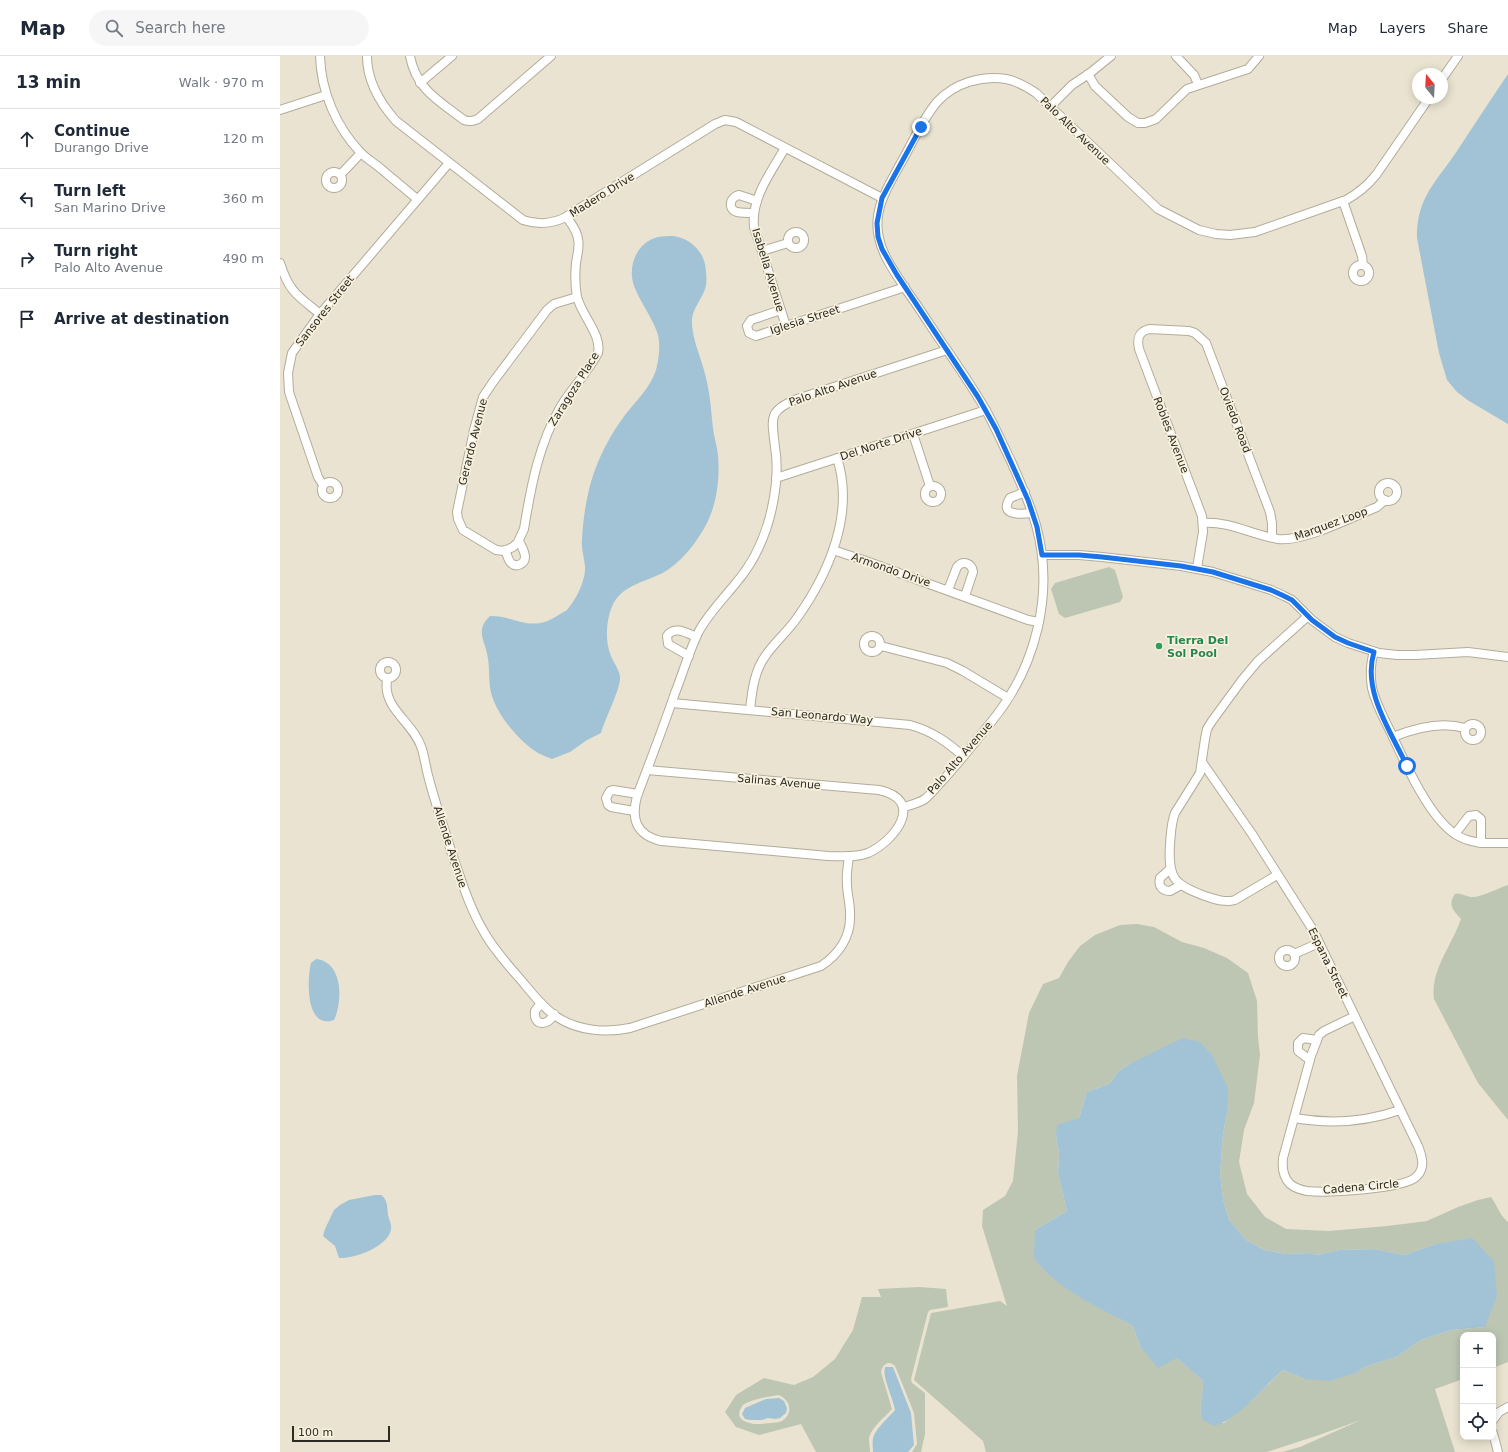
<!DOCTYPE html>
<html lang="en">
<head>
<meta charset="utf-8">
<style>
	:root { --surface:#fff; --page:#f6f6f7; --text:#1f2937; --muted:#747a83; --line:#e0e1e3 }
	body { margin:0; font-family:"DejaVu Sans",sans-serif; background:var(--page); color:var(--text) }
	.controls { position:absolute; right:12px; bottom:12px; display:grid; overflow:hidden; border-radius:8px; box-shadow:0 2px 10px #0003 }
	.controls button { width:36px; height:36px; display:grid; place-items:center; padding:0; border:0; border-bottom:1px solid var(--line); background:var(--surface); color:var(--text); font:20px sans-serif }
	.compass { position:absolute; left:1132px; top:12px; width:36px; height:36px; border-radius:50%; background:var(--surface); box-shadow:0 2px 10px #0003; rotate:342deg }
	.scale { position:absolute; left:12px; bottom:10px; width:98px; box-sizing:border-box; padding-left:4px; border:2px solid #2c2a23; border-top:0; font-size:11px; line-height:14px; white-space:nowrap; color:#2c2a23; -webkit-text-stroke:3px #f7f1de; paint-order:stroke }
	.stop { position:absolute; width:12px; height:12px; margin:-9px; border:3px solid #1a73e8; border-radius:50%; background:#fff }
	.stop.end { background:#1a73e8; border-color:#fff; box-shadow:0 1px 4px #0008 }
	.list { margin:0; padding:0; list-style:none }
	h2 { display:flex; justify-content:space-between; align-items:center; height:52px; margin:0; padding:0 16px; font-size:17px }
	h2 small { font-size:13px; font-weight:400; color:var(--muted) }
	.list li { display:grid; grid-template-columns:26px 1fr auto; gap:12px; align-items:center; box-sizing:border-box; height:60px; padding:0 16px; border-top:1px solid var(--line) }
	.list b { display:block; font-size:15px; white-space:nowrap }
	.list p { margin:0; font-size:13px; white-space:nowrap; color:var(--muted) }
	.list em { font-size:13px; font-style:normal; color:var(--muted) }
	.icon { flex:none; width:22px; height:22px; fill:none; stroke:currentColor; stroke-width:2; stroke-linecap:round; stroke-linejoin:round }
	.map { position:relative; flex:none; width:1228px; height:1396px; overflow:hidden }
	header { display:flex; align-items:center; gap:24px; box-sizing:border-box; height:56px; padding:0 20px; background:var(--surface); border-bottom:1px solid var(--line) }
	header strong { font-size:19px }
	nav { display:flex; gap:22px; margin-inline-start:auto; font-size:14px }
	.search { width:280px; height:36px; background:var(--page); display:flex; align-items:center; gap:10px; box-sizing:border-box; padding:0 14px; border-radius:22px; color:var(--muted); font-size:15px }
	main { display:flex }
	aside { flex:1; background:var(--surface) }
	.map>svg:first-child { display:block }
</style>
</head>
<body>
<header>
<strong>Map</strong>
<div class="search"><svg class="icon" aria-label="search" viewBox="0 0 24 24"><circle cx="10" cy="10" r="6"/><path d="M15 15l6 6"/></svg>Search here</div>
<nav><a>Map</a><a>Layers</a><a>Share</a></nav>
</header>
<main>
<aside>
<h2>13 min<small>Walk · 970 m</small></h2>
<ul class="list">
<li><svg class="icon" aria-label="ahead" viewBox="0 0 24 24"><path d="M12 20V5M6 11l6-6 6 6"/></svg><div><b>Continue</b><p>Durango Drive</p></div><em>120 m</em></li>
<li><svg class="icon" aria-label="left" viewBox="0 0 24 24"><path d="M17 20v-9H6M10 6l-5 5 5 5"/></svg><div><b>Turn left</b><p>San Marino Drive</p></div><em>360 m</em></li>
<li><svg class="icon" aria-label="right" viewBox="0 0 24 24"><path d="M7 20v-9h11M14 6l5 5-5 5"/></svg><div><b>Turn right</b><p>Palo Alto Avenue</p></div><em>490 m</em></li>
<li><svg class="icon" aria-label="arrive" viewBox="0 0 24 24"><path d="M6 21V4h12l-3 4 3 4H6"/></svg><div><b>Arrive at destination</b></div></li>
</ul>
</aside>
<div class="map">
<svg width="1228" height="1396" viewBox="0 0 1228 1396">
	<rect width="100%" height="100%" fill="#eae3d1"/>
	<g fill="#bdc6b3" fill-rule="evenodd">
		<polygon points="829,511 835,514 843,541 840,546 785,562 779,558 771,533 775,527"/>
		<path d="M1228 829V1064L1198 1027 1154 943C1150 915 1172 889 1181 863 1174 855 1167 849 1175 838 1182 837 1184 840 1191 841 1200 842 1219 832 1228 829Z"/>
		<path d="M857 868 874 871 902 886 924 892 947 902 968 917 977 945 978 981 980 999 974 1047 964 1074 959 1106 967 1138 985 1161 1006 1173 1049 1175 1107 1170 1147 1165 1178 1151 1198 1144 1211 1141C1217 1149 1220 1160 1228 1166V1306L1213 1312V1279H1183V1323L1155 1333 1175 1396H1002L1020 1391 1081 1364 1039 1379 987 1396H706L703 1385 634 1324 651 1257 720 1245 727 1250 702 1170 703 1154 725 1140 733 1125 738 1075 737 1020 749 957 763 928 779 922 788 906 800 890 815 879 840 869ZM860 1004 947 1057 943 1078 940 1118 943 1143 949 1164 966 1184 984 1194 1006 1198 1029 1197 1037 1199 1059 1194 1094 1193 1124 1199 1156 1188 1205 1271 1171 1274 1141 1284 1116 1301 1084 1311 1078 1316 1025 1323 1003 1314 972 1344 944 1367 922 1363C918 1351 924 1338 923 1325L897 1302 860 1290 853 1270 800 1241 755 1174 787 1155 778 1117 779 1097 776 1080 799 1062 807 1036 829 1028 839 1015 851 1007Z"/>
		<path d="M639 1231 666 1233 668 1251 650 1254 648 1256 631 1323 632 1327 645 1337V1378L641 1396H632L637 1388 634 1357 615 1310C608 1304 603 1308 601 1316L612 1353C605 1361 590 1373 589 1383 589 1387 590 1392 590 1396H536L521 1368 479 1379 456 1371 445 1356 456 1339 484 1322 514 1329 533 1321 555 1303 573 1274 582 1241H601L598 1233ZM499 1339C510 1344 514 1357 502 1365 499 1367 480 1368 475 1368 467 1367 456 1364 460 1354 461 1352 462 1350 463 1349 470 1344 490 1340 499 1339Z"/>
	</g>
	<g fill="#a2c3d5">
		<path d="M1228 18V368L1189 345 1177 336 1167 324 1159 297 1137 182C1136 142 1157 125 1177 95 1194 69 1211 43 1228 18Z"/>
		<path d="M393 180C408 182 421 192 425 208 426 214 427 223 426 229 424 241 413 251 412 263 411 281 421 301 425 318 430 336 431 354 433 372 434 381 437 390 438 399 440 421 437 447 427 467 418 484 405 502 389 513 369 527 341 526 331 553 326 567 325 586 331 600 334 608 340 614 340 622 340 634 325 663 321 677L307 684 290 696 272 703C267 701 262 699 258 697 240 686 218 660 212 640 208 627 210 615 208 603 206 585 194 575 210 560 237 560 250 577 277 560 280 558 284 556 287 554 296 544 306 524 305 510 304 501 301 492 302 483 303 464 306 444 311 426 318 402 330 379 345 359 356 345 370 332 376 314 379 303 381 287 377 276 371 259 360 246 354 230 347 210 357 186 378 181 383 180 388 180 393 180Z"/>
		<path d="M36 903C63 906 63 945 54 964 25 974 27 923 31 907Z"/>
		<path d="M903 982 920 986 932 999 948 1032 947 1057 943 1078 940 1118 943 1143 949 1164 966 1184 984 1194 1006 1198 1030 1197 1037 1199 1059 1194 1094 1193 1124 1199 1156 1188 1192 1182 1214 1205 1217 1240 1205 1271 1171 1274 1141 1284 1116 1301 1084 1311 1078 1316 1050 1325 1025 1323 1003 1314C983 1331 959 1363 934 1370L922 1363C918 1351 924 1337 923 1325L897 1302 878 1312 860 1290 853 1270C818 1251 778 1234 754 1202L755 1174 787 1155 778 1117 779 1097 776 1080 777 1069 799 1062 807 1036 829 1028 839 1015 851 1007Z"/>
		<path d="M95 1139H101C108 1144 107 1151 108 1159 109 1163 112 1169 111 1174 107 1191 74 1203 59 1202L55 1190 43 1180 45 1173 54 1154 60 1149 69 1144Z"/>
		<path d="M605 1311H613L631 1357 634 1389 628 1396H593C593 1392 592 1387 593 1383 594 1374 609 1361 615 1354 613 1341 602 1322 605 1311Z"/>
		<polygon points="499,1342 504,1345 507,1352 506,1357 500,1362 495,1363 488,1362 482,1364 470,1364 465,1363 462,1358 465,1352 486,1343"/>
	</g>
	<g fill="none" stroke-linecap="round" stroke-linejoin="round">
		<g stroke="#b2ac9a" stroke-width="10">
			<g id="minor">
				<path d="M40 0C41 35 56 71 81 97 86 102 94 107 100 112 112 122 125 133 137 143"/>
				<path d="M87 0C87 25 100 47 116 65L243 164C258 169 270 168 284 162L435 68 445 64 456 66 602 142"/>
				<path d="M130 0C136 33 159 45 184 64 190 66 193 65 198 63L271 0"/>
				<polyline points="896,0 914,19 918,28"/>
				<polyline points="808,18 815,30 848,61 858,67 865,67 876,63 907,33 968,13 979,0"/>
				<polyline points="1162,23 1178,0"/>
				<polyline points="140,27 172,0"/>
				<polyline points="770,51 792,29 810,17 831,0"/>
				<polyline points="0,54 46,39"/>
				<path d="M505 92C491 116 471 142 474 171L506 270"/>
				<circle cx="54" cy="124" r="8"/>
				<polyline points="61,118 81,97"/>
				<polyline points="1063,145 1082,200 1083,209"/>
				<path d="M474 157C469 157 462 157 457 156 447 153 450 141 459 139L477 145"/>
				<path d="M287 161C291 168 297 174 298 183 300 191 297 199 296 207 295 218 295 230 297 241 302 260 322 279 318 297 308 316 292 332 281 350 259 387 251 430 244 473L238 486 233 491 224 495 216 494 183 474 178 463 177 456 194 374 203 341 213 326 267 254 274 248 297 241"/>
				<circle cx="516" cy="184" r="8"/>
				<polyline points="482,195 508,187"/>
				<path d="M0 207C9 236 18 240 40 258"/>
				<circle cx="1081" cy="217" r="8"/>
				<polyline points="501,254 471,264 467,270 469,277 476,280 625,231"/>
				<polyline points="633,378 650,430"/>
				<polyline points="496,422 706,354"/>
				<circle cx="50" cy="434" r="8"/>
				<circle cx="1108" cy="436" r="9"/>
				<polyline points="43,429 38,421 9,336 8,317 12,297 40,258 169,107"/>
				<circle cx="653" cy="438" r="8"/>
				<path d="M745 436 730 442C718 461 743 458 752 457"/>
				<path d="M923 467C949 465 973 479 998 483 1024 486 1072 461 1097 451L1105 444"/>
				<path d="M225 494C227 498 228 504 231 507 236 512 245 508 245 501 245 495 241 490 239 485"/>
				<polyline points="553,494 586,505 748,564 759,566"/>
				<polyline points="762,499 799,499 822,501 901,510 933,516 991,534 1004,540 1012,544 1032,564 1055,581 1068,587 1099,597 1117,599 1135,599 1188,596 1228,601"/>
				<path d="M917 512 923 476 922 460 859 293C857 283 858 276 869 273L909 275 915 277 926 287 990 456 992 467V481"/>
				<path d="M668 534 677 511C683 504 692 507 693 516L685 540"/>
				<circle cx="592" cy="588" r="8"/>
				<polyline points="601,590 667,607 683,615 728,642"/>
				<path d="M1094 596C1090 608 1090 619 1092 632 1096 649 1105 664 1112 679 1125 707 1149 761 1175 778 1191 789 1210 787 1228 787"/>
				<path d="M409 600 388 588 387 580C394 569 407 577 416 581"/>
				<circle cx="108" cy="614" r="8"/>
				<path d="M107 622C107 626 106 631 107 635 110 656 135 670 142 693 145 703 146 713 149 723 155 747 164 771 171 795 181 823 189 851 204 876 214 894 228 909 241 924 252 937 263 952 277 961 298 975 326 977 350 972L541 910C558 899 570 882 570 862 571 850 567 839 567 828 566 819 568 809 569 800"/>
				<path d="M392 647 630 669C652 675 667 686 683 700"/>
				<path d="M470 654C472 635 474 615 486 599 495 586 508 575 517 562 549 517 575 457 557 402"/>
				<circle cx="1193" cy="676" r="8"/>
				<path d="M1113 681C1135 672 1161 665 1185 672"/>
				<path d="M922 706 972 778 1033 874 1138 1090C1142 1100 1146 1112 1136 1121 1124 1133 1046 1137 1027 1135 1021 1134 1015 1132 1010 1128 1003 1121 1002 1111 1003 1102L1031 1000 1039 979 1044 975 1075 960"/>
				<path d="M367 714 599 734C646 744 615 785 588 797 575 802 561 800 548 800L381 785C356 779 351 763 357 740 370 706 383 672 395 637 403 617 409 595 419 575 429 557 443 543 456 527 480 499 492 464 496 427 497 415 497 403 495 391 492 363 487 355 517 343L667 294"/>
				<path d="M624 751C631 749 639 747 645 743 652 737 658 729 664 723 681 704 696 685 712 665 756 611 775 537 756 469 750 447 740 426 731 405 722 387 714 368 704 351 690 327 674 304 658 281 648 266 638 250 627 235 616 218 603 201 599 182 592 153 609 129 622 105 633 86 644 60 658 45 675 27 702 19 726 23 737 25 747 31 756 37L878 153 919 174 936 178 950 179 975 176 1066 144C1079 137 1087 130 1096 119L1149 42"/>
				<polyline points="354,755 331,751 328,749 326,742 330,735 333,734 358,738"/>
				<polyline points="1175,778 1189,760 1196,759 1201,763 1201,787"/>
				<path d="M890 813 880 822C878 830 882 835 890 835L901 829"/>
				<path d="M997 819 955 844C944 847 935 843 925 840 893 828 888 822 890 788 891 777 891 767 895 757L920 717 925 683 927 673 932 665 962 624 978 605 1028 560"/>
				<circle cx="1007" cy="902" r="8"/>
				<polyline points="1014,898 1039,887"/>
				<path d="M261 947 255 955C253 970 268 971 274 958"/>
				<polyline points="1030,1004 1018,995 1018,987 1023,982 1037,984"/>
				<path d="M1014 1062C1049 1068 1086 1066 1120 1054"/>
				<polyline points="1213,1364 1219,1356 1228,1351"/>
				<polyline points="1213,1377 1218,1396"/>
			</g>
		</g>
		<use href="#minor" stroke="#fff" stroke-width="8"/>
	</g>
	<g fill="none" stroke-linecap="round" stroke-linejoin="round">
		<path stroke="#1a73e8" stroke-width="5" d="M641 71 602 142 597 167 598 181 602 193 617 219 698 341 716 373 748 444 757 471 762 499H799L822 501 901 510 933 516 991 534 1004 540 1012 544 1032 564 1055 581 1068 587 1094 596C1082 635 1111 676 1127 710"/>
	</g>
	<circle fill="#2e9e5b" stroke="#f7f1de" stroke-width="1.5" cx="879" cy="590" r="4"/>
	<g text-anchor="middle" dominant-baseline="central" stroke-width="3.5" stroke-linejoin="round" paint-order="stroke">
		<g font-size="11" fill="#2c2a23" stroke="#f7f1de">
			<text transform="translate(795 75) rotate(44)">Palo Alto Avenue</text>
			<text transform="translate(322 139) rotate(-32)">Madero Drive</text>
			<text transform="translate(488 214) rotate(73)">Isabella Avenue</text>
			<text transform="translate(45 255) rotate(-52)">Sansores Street</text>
			<text transform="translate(525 264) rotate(-18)">Iglesia Street</text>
			<text transform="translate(553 332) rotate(-19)">Palo Alto Avenue</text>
			<text transform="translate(294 333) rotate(-58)">Zaragoza Place</text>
			<text transform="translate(955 364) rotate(69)">Oviedo Road</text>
			<text transform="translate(891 379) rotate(69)">Robles Avenue</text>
			<text transform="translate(193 386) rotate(-76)">Gerardo Avenue</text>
			<text transform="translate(601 388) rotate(-18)">Del Norte Drive</text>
			<text transform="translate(1051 468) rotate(-20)">Marquez Loop</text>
			<text transform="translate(611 514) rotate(19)">Armondo Drive</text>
			<text transform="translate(542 660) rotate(5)">San Leonardo Way</text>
			<text transform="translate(680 702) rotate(-49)">Palo Alto Avenue</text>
			<text transform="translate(499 726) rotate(5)">Salinas Avenue</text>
			<text transform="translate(170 791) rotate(72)">Allende Avenue</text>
			<text transform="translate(1048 907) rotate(64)">Espana Street</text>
			<text transform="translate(465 935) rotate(-18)">Allende Avenue</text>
			<text transform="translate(1081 1131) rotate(-5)">Cadena Circle</text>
		</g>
		<g font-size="11" font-weight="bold" fill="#27864d" stroke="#f7f1de" text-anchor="start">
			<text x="887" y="584">Tierra Del<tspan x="887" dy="13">Sol Pool</tspan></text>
		</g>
	</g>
</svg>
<div class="controls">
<button>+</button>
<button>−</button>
<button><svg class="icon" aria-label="locate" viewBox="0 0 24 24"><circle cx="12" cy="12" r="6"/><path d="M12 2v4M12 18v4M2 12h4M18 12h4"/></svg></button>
</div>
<svg class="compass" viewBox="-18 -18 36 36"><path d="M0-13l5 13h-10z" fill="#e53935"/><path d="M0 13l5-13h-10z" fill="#747a83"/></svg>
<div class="scale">100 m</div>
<div class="stop" style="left:1127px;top:710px"></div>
<div class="stop end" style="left:641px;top:71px"></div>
</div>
</main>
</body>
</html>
